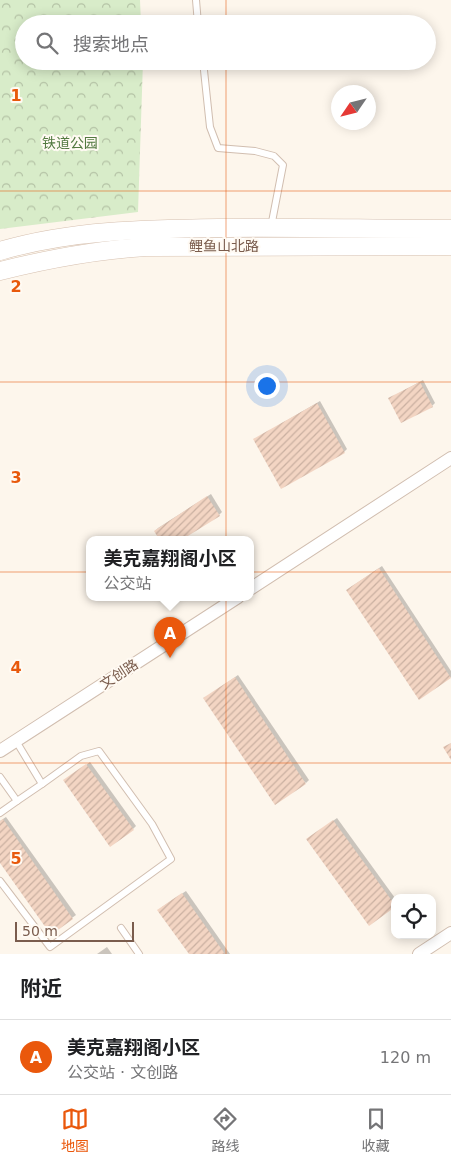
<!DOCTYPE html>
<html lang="zh">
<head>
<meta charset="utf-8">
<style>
	:root { --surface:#fff; --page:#f6f6f6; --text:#202124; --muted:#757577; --line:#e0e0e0; --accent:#ea580c }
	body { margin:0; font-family:"DejaVu Sans","Noto Sans SC",sans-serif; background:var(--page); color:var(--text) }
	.controls { position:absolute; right:15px; bottom:15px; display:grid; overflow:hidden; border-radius:10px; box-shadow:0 2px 12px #0003 }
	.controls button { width:45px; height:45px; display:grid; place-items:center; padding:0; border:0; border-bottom:1px solid var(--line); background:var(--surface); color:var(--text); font:25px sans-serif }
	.compass { position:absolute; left:331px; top:85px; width:45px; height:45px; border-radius:50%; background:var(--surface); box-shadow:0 2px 12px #0003; rotate:235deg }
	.scale { position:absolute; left:15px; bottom:12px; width:119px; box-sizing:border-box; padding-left:5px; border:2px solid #7a5c4d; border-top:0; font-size:14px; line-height:18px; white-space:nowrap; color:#7a5c4d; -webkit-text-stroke:4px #fffaf3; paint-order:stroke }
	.you { position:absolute; left:266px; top:385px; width:18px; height:18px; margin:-12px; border:4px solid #fff; border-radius:50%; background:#1a73e8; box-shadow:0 0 0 8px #1a73e833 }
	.badge { display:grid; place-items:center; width:32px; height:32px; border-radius:50%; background:var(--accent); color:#fff; font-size:16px; font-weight:700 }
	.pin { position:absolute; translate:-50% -41px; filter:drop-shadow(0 1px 2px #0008) }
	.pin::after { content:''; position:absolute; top:26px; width:18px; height:15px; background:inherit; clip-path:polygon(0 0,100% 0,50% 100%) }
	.popup { position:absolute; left:86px; top:536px; width:168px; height:65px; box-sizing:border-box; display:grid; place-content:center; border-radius:10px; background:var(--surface); filter:drop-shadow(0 1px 4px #0005); font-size:16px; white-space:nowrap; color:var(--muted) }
	.popup b { font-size:19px; color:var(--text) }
	.popup::after { content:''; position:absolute; left:50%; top:100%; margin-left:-10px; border:10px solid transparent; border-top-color:var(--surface) }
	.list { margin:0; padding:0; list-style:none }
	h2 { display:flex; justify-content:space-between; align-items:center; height:65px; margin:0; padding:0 20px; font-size:21px }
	h2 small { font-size:16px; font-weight:400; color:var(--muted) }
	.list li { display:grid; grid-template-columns:32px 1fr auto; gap:15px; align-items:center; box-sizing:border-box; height:75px; padding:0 20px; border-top:1px solid var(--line) }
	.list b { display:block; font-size:19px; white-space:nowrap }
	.list p { margin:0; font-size:16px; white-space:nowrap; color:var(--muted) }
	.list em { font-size:16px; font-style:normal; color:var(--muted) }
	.icon { flex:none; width:28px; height:28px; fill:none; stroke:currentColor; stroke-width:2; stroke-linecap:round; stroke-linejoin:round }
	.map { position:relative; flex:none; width:451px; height:954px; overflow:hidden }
	.search { position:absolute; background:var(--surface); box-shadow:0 2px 12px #0003; left:15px; right:15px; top:15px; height:55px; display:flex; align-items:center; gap:12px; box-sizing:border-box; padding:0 18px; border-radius:28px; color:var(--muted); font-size:19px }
	.sheet { height:140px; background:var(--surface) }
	nav { display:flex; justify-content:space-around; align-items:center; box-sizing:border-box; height:70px; border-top:1px solid var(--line); background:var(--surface); font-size:14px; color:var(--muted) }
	nav a { display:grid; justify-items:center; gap:2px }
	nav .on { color:var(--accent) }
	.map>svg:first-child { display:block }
</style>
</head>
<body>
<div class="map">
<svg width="451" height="954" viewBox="0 0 451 954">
	<defs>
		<pattern id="forest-crowns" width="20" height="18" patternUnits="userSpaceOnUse" patternTransform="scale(1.25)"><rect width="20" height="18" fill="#d8ecc9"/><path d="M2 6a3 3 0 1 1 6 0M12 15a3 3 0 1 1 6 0" fill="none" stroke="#b4c2a5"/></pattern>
		<pattern id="building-hatch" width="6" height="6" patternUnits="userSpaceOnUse" patternTransform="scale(1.25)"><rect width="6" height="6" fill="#f3d5c3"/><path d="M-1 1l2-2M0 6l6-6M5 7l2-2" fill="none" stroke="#cab0a1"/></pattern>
	</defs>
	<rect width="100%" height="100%" fill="#fdf6ec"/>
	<polygon fill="url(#forest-crowns)" points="0,0 140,0 141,24 24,24 24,61 143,61 138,212 0,229"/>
	<g fill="#0003">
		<polygon points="423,380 435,403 432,406 390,398"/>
		<polygon points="320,401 347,449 344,452 255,439"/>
		<polygon points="211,494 222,512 219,515 181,539 161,539 155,531 158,528"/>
		<polygon points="382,566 451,671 451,678 351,587"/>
		<polygon points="238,675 309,780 306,783 205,698"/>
		<polygon points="90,762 136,826 133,829 66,780"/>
		<polygon points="6,817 76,915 51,933 0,861 0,821"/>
		<polygon points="337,818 395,898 395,906 311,837"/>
		<polygon points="186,891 230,954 190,954 162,907"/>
		<polygon points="107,947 112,954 97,954"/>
	</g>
	<g fill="url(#building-hatch)">
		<polygon points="420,382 433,407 401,423 388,398"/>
		<polygon points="317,403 345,453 281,489 253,439"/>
		<polygon points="207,496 220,516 183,539 159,539 154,531"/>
		<polygon points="379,568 451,678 419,700 346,590"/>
		<polygon points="235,677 306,784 275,805 203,698"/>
		<polygon points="451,743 451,760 443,747"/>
		<polygon points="86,764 134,830 110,847 63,780"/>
		<polygon points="3,819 73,919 51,935 0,863 0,821"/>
		<polygon points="333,820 395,905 395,907 369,926 306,839"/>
		<polygon points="182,893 225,954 189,954 157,910"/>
	</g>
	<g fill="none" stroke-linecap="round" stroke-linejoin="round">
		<g stroke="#d1beb0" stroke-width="8">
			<g id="lane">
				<polyline points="196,0 198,24"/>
				<polyline points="203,61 210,127 218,148 255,151 274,156 283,165 271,227"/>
				<polyline points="0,777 17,801 0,813"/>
				<polyline points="17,801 42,784"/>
				<polyline points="0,881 50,947 171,859 152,824 99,751 81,756 42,784 16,741"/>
				<polyline points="121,928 139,954"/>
			</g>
		</g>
		<g stroke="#d1beb0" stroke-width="14">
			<g id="street">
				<polyline points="250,589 451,458"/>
				<polyline points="0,751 238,597"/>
				<polyline points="419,954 451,933"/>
			</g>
		</g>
		<g stroke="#d6c0b0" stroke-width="19">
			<g id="secondary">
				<path d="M0 251C71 230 145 229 219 228 296 227 374 229 451 229"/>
				<path d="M0 271C48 259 96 250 146 247L451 246"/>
			</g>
		</g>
		<use href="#lane" stroke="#fff" stroke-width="6"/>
		<use href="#street" stroke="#fff" stroke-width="12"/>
		<use href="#secondary" stroke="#fff" stroke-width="18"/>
	</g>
	<path fill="none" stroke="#e8590c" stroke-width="1" stroke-opacity="0.55" d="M226 0V24M226 61V954M0 191H451M0 382H451M0 572H451M0 763H451"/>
	<g text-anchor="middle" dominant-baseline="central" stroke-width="4" stroke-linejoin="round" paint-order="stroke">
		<g font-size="14" fill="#537a41" stroke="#fffaf3">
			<text x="70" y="143">铁道公园</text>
		</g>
		<g font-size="14" fill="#7a5c4d" stroke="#fffaf3">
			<text x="224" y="246">鲤鱼山北路</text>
			<text transform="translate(119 674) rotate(-33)">文创路</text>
		</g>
	</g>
	<g font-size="16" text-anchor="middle" font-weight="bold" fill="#e8590c" stroke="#fffaf3" stroke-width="4" stroke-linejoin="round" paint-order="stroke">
		<text x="16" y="101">1</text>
		<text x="16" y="292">2</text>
		<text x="16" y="483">3</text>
		<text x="16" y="673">4</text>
		<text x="16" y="864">5</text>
	</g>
</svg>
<div class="controls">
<button><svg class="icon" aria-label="locate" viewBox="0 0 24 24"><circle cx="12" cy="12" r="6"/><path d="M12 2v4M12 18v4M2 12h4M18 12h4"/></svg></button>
</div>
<svg class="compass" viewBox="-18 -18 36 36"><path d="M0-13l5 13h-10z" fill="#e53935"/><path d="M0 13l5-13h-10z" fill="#757577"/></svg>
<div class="scale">50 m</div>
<div class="you"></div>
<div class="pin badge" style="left:170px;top:658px">A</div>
<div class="popup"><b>美克嘉翔阁小区</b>公交站</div>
<div class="search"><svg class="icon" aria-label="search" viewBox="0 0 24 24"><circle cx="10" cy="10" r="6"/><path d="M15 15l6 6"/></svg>搜索地点</div>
</div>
<section class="sheet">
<h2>附近<small></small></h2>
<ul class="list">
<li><span class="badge">A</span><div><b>美克嘉翔阁小区</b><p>公交站 · 文创路</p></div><em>120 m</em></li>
</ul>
</section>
<nav>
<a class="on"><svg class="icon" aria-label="map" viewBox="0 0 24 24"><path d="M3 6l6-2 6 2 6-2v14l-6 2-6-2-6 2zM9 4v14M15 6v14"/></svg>地图</a>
<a><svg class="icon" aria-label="directions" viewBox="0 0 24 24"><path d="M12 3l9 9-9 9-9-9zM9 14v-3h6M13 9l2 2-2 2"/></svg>路线</a>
<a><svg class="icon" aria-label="saved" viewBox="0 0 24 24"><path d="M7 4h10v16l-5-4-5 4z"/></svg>收藏</a>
</nav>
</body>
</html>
